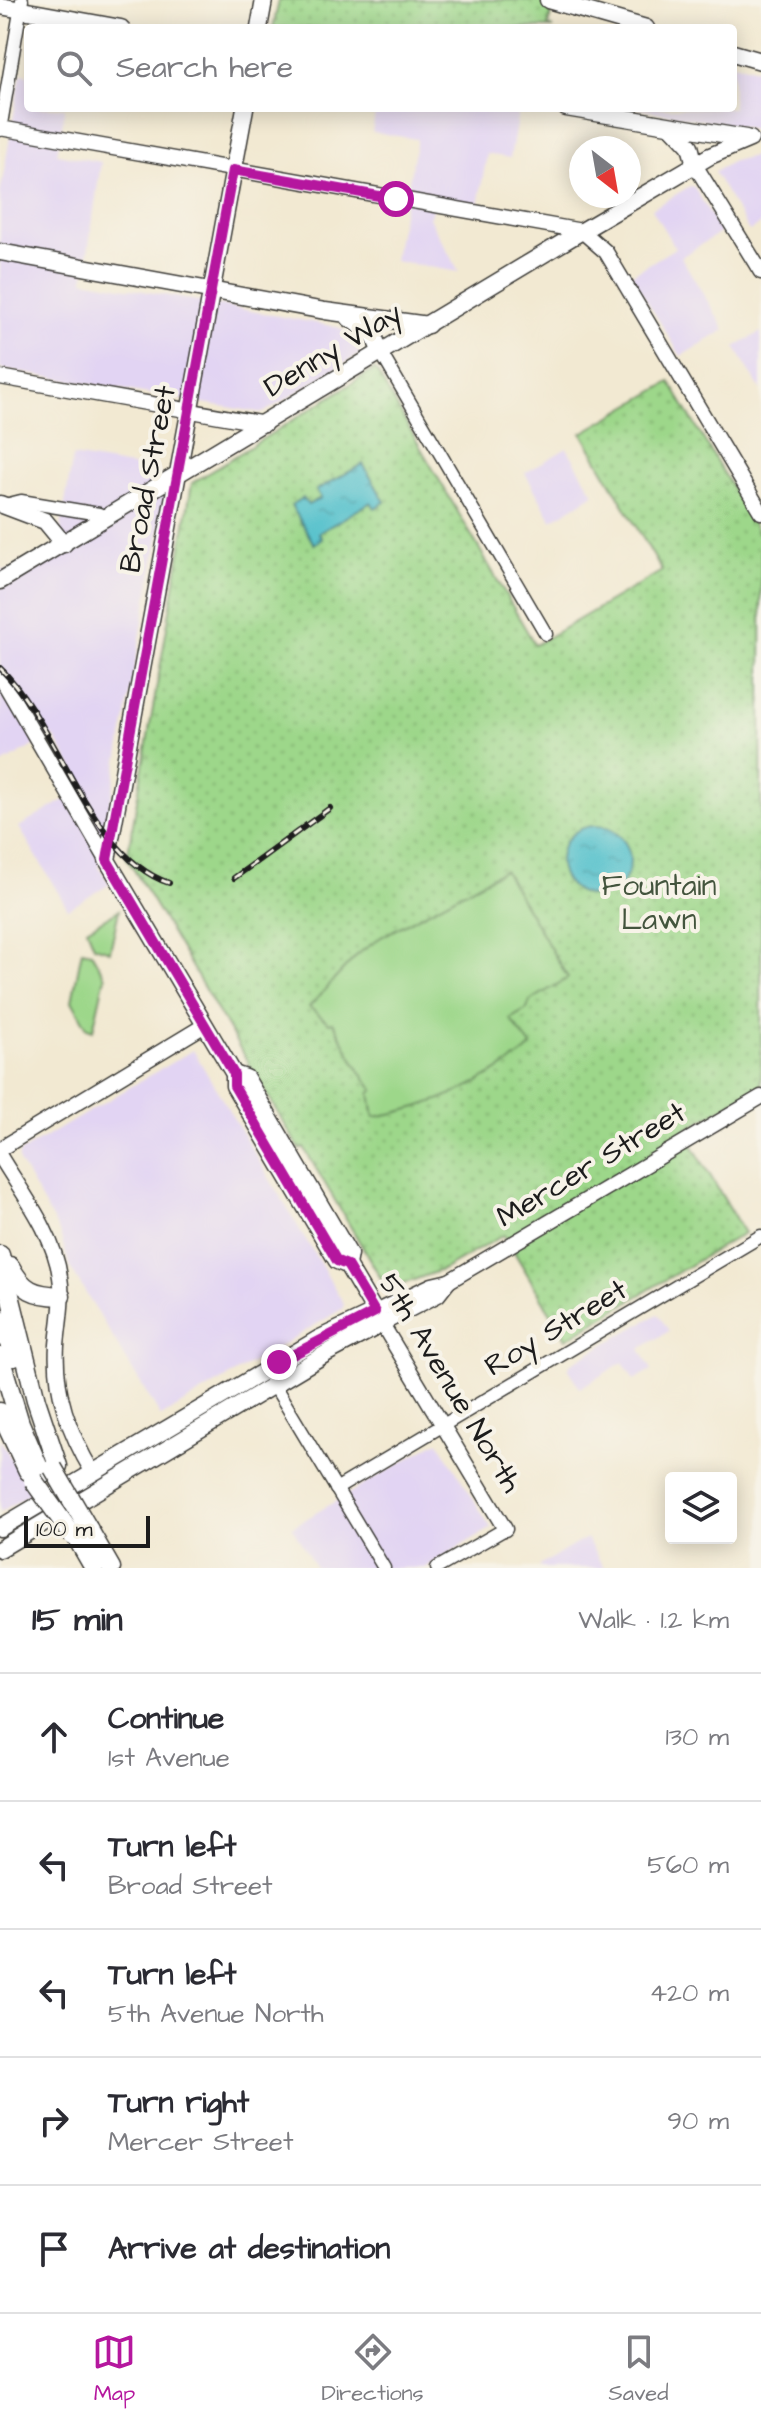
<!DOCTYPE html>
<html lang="en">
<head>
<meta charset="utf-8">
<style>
	:root { --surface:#fff; --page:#f2f2f3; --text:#2b2b33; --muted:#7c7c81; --line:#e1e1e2; --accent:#b5179e }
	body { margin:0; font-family:"Architects Daughter",sans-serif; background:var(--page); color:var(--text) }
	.controls { position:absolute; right:24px; bottom:24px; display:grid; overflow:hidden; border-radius:8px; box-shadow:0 4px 20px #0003 }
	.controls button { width:72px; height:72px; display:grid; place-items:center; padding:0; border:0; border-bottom:2px solid var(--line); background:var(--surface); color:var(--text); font:40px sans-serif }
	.compass { position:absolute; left:569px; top:136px; width:72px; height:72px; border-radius:50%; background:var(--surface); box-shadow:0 4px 20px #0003; rotate:149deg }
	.scale { position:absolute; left:24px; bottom:20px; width:126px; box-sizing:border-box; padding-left:8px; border:4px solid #1c1c1c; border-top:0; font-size:22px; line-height:28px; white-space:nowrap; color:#1c1c1c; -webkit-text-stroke:6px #f7f3e8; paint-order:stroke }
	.stop { position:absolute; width:24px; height:24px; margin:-18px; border:6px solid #b5179e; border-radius:50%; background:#fff }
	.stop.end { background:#b5179e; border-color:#fff; box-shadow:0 2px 8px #0008 }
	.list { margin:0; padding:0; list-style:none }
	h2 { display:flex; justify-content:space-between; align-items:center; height:104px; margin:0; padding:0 32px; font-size:34px }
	h2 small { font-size:26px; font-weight:400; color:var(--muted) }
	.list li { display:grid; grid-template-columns:52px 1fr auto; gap:24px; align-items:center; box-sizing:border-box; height:128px; padding:0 32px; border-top:2px solid var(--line) }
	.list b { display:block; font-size:30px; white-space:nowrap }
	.list p { margin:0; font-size:26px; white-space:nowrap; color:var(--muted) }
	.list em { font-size:26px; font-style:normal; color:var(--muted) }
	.icon { flex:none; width:44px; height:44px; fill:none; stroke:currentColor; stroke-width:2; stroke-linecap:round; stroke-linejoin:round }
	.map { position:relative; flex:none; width:761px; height:1568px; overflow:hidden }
	.search { position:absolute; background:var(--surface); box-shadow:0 4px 20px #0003; left:24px; right:24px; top:24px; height:88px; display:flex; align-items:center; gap:20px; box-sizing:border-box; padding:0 28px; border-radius:8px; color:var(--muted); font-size:30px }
	.sheet { height:744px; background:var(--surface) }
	nav { display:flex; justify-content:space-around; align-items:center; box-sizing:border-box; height:112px; border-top:2px solid var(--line); background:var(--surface); font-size:22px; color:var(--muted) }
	nav a { display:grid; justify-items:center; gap:4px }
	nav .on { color:var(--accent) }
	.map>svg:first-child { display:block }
</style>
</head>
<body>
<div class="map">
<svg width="761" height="1568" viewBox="0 0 761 1568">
	<defs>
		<pattern id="park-dots" width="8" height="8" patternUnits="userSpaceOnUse" patternTransform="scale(2)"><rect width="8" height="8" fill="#9dd78a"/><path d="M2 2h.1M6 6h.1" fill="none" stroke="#87b876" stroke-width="1.8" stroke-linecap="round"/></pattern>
		<pattern id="water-ripples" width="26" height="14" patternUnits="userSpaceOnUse" patternTransform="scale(2)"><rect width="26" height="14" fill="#54c1cc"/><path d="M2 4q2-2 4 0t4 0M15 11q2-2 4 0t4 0" fill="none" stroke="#49a5af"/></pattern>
	</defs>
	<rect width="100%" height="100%" fill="#f7f3e8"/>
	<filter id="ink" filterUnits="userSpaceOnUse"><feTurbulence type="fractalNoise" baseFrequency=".0125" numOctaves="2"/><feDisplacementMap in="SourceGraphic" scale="16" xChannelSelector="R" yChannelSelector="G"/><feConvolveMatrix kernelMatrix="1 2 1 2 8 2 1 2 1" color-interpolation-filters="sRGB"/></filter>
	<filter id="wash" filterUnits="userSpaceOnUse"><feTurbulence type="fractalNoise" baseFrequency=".006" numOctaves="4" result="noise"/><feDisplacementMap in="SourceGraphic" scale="32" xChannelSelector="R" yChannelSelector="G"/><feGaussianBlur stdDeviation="1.8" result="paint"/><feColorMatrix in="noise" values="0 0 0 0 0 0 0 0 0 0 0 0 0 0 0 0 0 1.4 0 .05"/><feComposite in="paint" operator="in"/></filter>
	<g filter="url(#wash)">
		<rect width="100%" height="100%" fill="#f2e9d2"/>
		<g fill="#e2d4f3">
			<polygon points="733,63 761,70 761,130 633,108 733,108"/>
			<polygon points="21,74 28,75 28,108 65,108 57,154 101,162 84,280 337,327 350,334 362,353 263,413 0,369 0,194"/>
			<polygon points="376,108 519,108 510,158 487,154 478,205 438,198 429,218 459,272 394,261 417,139 372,132"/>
			<polygon points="753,156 761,156 761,224 749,231 714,172 733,161"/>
			<polygon points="690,186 694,187 721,232 681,257 725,330 681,356 631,275 675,248 652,209"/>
			<polygon points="761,332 761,390 735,347"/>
			<polygon points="567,448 594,494 552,520 525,473"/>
			<polygon points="73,456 159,471 165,499 99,867 110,884 68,909 19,827 85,788 53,735 0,765 0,569 29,574 56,557"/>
			<polygon points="193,1050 344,1304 342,1309 161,1417 70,1267 59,1231 19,1161 19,1153"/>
			<polygon points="658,1314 669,1331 640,1349 652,1370 634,1380 623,1362 580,1388 568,1368 570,1364"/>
			<polygon points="0,1439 31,1493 0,1512"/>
			<polygon points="438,1441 491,1528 424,1568 316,1568 292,1527"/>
			<polygon points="586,1538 604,1568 540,1568 539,1566"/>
		</g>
		<g fill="url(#park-dots)" stroke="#5c7a53" stroke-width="2">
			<polygon points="279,0 555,0 548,26 553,28 273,28"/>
			<polygon points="375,369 535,645 662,571 582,433 670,382 761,537 761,1085 684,1131 744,1233 566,1339 504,1235 444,1269 392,1288 386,1287 304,1148 300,1150 127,858 192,483"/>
		</g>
		<g fill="#9dd78a" stroke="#5c7a53" stroke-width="2">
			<path d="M504 870 568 978 530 1001 527 1009 510 1019 532 1047C484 1084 434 1107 374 1117L370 1093 374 1090 359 1070 333 1022 329 1023 309 1007 358 954 381 937Z"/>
			<polygon points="119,910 110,951 94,946 87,929"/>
			<polygon points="82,950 91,952 105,977 93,1030 87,1028 72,1001"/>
		</g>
		<g fill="url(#water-ripples)" stroke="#386e74" stroke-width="2">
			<polygon points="363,464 385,502 375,508 371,502 319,533 322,539 314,544 291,505 303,498 308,505 321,498 316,490"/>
			<circle cx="595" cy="861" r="35"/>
		</g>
	</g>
	<g filter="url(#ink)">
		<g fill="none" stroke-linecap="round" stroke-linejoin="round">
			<g stroke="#3c3b37" stroke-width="15">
				<g id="tertiary">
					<polyline points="0,130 22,0"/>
					<polyline points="381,353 546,634"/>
					<polyline points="5,505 21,501 99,514 106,519"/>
					<polyline points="271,1380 384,1568"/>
					<polyline points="336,1489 761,1236"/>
					<polyline points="437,1568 505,1529"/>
				</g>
			</g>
			<g stroke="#3c3b37" stroke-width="17">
				<g id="secondary">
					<polyline points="0,128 582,231 606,252 761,512"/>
					<polyline points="695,165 761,272"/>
					<polyline points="0,377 265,424"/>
					<polyline points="0,676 107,860"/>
					<polyline points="0,1149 205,1025"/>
					<path d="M0 1156C22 1193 54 1233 60 1277 64 1299 59 1322 57 1345 54 1392 69 1433 93 1473"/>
					<polyline points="449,1281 438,1295 382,1324 505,1529"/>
					<polyline points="375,1312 432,1285 449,1281 761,1097"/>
				</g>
			</g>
			<g stroke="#3c3b37" stroke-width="19">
				<g id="primary">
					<polyline points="548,0 646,28"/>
					<polyline points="0,6 121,28"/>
					<polyline points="259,28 264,0"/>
					<polyline points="733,53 761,61"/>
					<polyline points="566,108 746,138"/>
					<polyline points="672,127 690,146 695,165"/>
					<polyline points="0,252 325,311 428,325"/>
					<polyline points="349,318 373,334 381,353"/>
					<polyline points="0,504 45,521 64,544"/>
					<polyline points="0,581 582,231 710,156 750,139"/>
					<polyline points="234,1074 246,1078 349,1254 347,1265"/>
					<polyline points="0,1528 320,1338 375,1312"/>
					<polyline points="0,1549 327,1353 382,1324 347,1265 337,1261 234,1086 234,1074 107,860 245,108"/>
				</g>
			</g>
			<g stroke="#3c3b37" stroke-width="21">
				<g id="motorway">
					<polyline points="0,1255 36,1400 58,1466"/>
					<path d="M10 1266C23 1291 34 1295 61 1296"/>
					<polyline points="0,1319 14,1357"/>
					<polyline points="0,1357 20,1423 42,1475"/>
					<polyline points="0,1412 28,1471"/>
					<polyline points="88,1528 111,1568"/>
					<polyline points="75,1535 94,1568"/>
				</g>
			</g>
			<use href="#tertiary" stroke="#fff" stroke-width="12"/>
			<use href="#secondary" stroke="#fff" stroke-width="14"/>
			<use href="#primary" stroke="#fff" stroke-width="16"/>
			<use href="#motorway" stroke="#fff" stroke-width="18"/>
			<g stroke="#1c1c1c" stroke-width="6">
				<g id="rail">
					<path d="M0 668C60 727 89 856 169 883"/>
					<polyline points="234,878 330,808"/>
				</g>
			</g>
			<use href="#rail" stroke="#f7f3e8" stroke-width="3" stroke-dasharray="9" stroke-linecap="butt"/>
			<g stroke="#3c3b37" stroke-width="21" stroke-linecap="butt">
				<g id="motorway-bridge">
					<polyline points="53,1468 88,1528"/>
					<polyline points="33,1480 73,1536"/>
				</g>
			</g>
			<use href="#motorway-bridge" stroke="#fff" stroke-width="18"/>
		</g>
	</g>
	<g fill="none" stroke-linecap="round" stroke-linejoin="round" filter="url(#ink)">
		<polyline stroke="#b5179e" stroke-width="10" points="279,1362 375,1312 347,1265 337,1261 234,1086 234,1074 107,860 233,170 396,199"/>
	</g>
	<g text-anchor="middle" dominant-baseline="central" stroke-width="8" stroke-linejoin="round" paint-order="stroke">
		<g font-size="30" fill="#1c1c1c" stroke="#f7f3e8">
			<text transform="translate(333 350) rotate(-31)">Denny Way</text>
			<text transform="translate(148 479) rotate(-79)">Broad Street</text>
			<text transform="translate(591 1165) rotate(-31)">Mercer Street</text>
			<text transform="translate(556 1328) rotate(-31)">Roy Street</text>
			<text transform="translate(450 1383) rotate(59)">5th Avenue North</text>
		</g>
		<g font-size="30" fill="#43543d" stroke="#f7f3e8">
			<text x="659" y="886">Fountain<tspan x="659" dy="34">Lawn</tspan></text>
		</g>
	</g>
</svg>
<div class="controls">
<button><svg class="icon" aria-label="layers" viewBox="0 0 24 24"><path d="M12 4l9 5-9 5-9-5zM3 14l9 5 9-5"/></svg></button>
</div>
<svg class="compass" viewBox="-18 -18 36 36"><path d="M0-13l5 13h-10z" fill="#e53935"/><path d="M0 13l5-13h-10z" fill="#7c7c81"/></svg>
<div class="scale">100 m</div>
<div class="stop" style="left:396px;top:199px"></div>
<div class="stop end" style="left:279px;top:1362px"></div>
<div class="search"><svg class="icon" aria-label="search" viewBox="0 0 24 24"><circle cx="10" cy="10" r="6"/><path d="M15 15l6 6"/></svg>Search here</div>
</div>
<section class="sheet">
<h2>15 min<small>Walk · 1.2 km</small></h2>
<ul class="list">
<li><svg class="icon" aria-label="ahead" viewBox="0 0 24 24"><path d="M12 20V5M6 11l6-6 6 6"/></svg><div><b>Continue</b><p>1st Avenue</p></div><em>130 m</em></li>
<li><svg class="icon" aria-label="left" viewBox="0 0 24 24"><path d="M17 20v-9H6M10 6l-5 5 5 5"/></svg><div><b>Turn left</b><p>Broad Street</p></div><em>560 m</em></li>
<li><svg class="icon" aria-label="left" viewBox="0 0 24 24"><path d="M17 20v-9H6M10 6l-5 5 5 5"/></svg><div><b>Turn left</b><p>5th Avenue North</p></div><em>420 m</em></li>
<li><svg class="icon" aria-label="right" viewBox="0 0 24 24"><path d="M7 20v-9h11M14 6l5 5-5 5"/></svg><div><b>Turn right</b><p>Mercer Street</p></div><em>90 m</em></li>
<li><svg class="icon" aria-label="arrive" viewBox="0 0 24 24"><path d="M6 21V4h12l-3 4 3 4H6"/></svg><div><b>Arrive at destination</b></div></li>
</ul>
</section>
<nav>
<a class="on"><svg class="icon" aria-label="map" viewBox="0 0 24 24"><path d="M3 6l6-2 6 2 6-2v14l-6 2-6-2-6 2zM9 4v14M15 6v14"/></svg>Map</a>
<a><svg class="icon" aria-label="directions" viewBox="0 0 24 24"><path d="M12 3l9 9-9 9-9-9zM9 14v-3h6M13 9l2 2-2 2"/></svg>Directions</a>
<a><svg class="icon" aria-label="saved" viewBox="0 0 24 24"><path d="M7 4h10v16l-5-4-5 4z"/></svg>Saved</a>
</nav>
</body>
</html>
